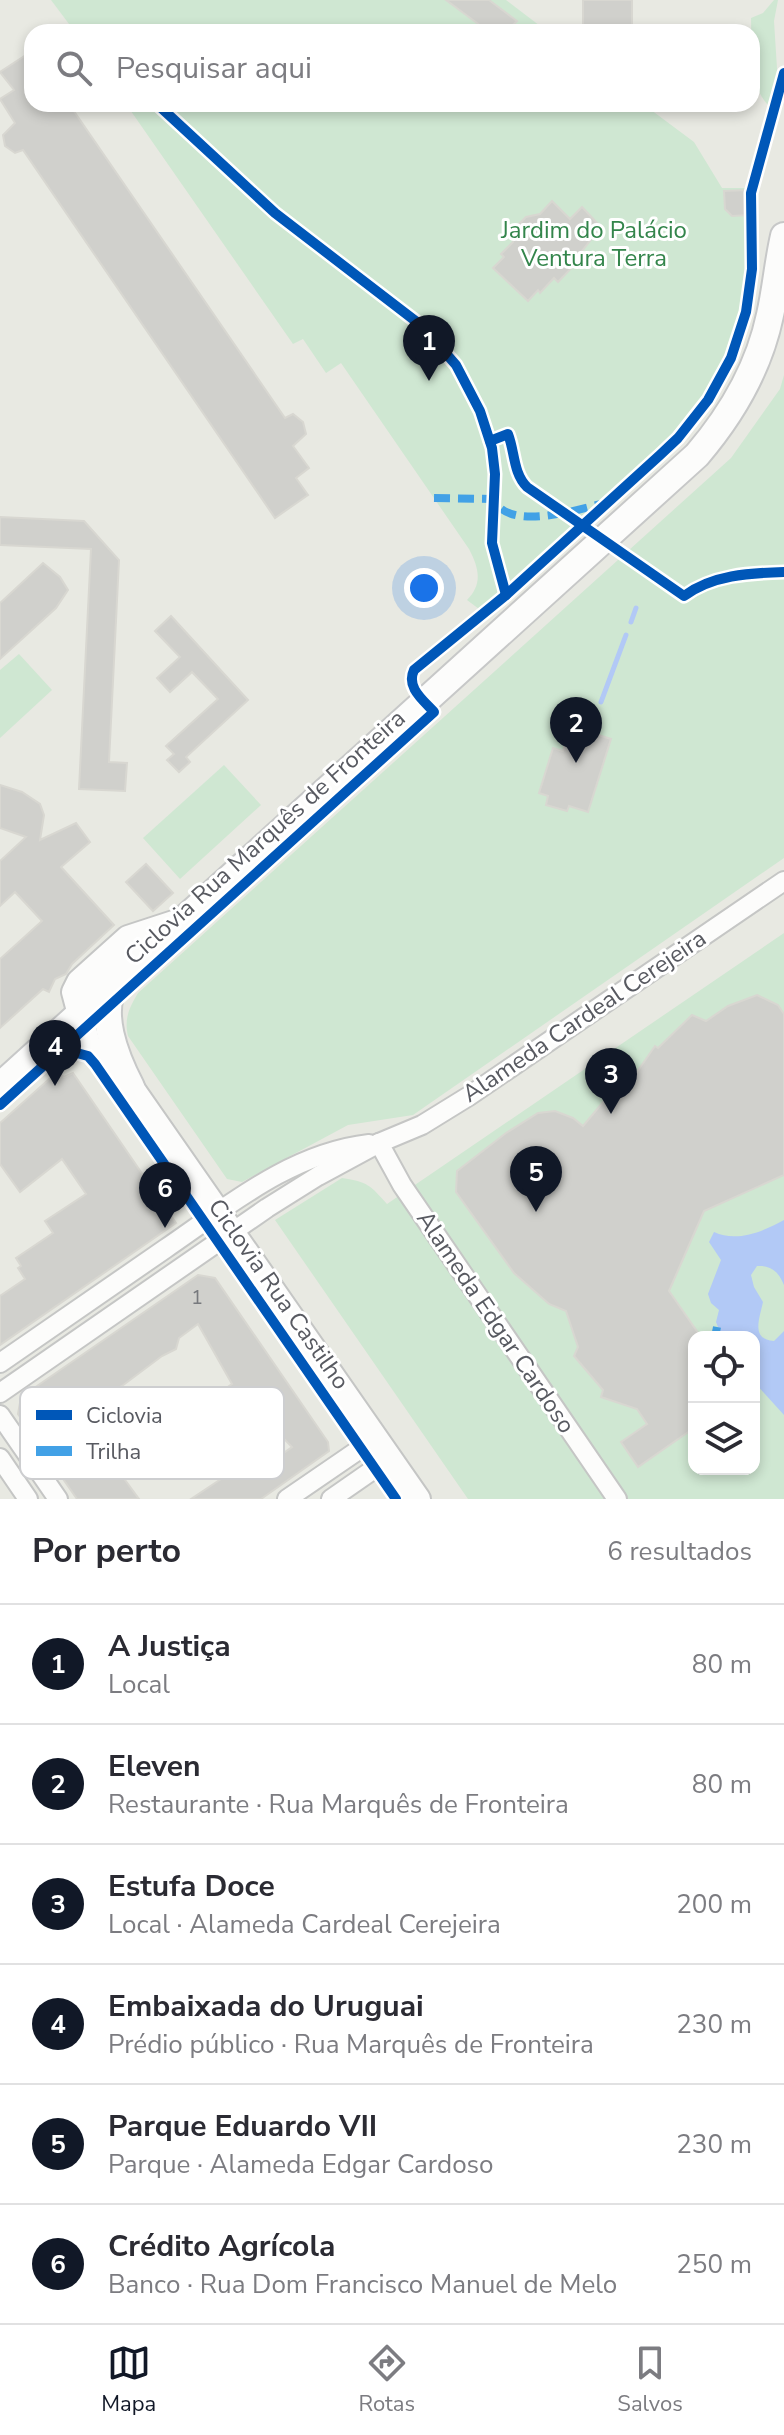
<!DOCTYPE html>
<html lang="pt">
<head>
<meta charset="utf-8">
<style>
	:root { --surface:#fff; --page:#f2f2f3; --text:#2b2b33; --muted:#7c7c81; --line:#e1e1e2; --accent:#111827 }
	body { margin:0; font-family:"Nunito Sans",sans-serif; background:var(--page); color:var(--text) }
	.controls { position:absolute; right:24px; bottom:24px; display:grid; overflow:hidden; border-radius:16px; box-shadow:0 4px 12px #0003 }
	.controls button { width:72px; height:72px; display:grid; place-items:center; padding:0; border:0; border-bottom:2px solid var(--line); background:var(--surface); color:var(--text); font:40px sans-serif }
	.you { position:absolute; left:424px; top:588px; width:28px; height:28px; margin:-20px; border:6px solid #fff; border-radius:50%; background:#1a73e8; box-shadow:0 0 0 12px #1a73e833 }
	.badge { display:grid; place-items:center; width:52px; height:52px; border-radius:50%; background:var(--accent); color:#fff; font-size:26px; font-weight:700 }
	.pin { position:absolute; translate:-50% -66px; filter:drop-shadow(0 2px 4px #0008) }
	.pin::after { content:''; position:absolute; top:42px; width:28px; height:24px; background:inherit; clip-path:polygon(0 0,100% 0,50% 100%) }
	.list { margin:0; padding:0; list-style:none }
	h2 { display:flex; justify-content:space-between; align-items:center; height:104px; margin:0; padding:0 32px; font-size:34px }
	h2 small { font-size:26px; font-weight:400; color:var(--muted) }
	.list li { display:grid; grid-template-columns:52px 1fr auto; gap:24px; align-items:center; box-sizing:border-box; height:120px; padding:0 32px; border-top:2px solid var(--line) }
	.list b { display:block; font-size:30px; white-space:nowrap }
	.list p { margin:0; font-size:26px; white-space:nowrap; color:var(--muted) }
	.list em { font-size:26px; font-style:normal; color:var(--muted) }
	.icon { flex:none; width:44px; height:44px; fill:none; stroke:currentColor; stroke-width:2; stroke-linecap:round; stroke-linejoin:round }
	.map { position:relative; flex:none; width:784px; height:1499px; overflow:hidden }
	.search { position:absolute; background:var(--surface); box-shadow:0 4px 12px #0003; left:24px; right:24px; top:24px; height:88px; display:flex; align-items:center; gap:20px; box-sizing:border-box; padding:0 28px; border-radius:24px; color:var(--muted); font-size:30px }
	.sheet { height:824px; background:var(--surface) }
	nav { display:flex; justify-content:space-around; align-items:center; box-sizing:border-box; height:112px; border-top:2px solid var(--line); background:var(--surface); font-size:22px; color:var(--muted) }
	nav a { display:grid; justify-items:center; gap:4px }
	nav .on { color:var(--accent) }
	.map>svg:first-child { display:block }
</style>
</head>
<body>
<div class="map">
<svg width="784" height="1499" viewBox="0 0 784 1499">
	<rect width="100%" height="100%" fill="#e8e9e2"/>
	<g fill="#cfe7d2" fill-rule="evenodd">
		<polygon points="51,0 506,0 548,32 75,32"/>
		<path d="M774 0H778L774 21 778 84 771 108C747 86 752 48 751 18L763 13Z"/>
		<path d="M126 104H643L694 142 722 188H747C748 229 752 270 743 310 724 396 668 444 606 500 571 532 536 563 502 595L479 609 467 600C483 584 479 568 469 549L341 363 326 373 303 339 293 344Z"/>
		<path d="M784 375V858L413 1115 348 1125 242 1182 227 1179 128 1036C124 1019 129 1008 138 993L731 458 780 389Z"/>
		<polygon points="19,654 52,690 0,738 0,670"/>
		<polygon points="224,765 261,805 180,879 143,838"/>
		<path d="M784 933V1499H468L275 1220 342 1178C368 1182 370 1185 387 1204ZM694 1337H754V1469H694Z"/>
	</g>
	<path fill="#b2c9f6" d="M784 1220V1285C779 1273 772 1265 757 1266L751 1275 754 1287 763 1302C760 1317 750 1340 774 1341L784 1331V1415L754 1382V1337H722L716 1322 719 1310 711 1303 708 1294 721 1260 709 1242 714 1232C737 1243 764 1231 784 1220Z"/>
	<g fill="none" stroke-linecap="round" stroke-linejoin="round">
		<g stroke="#b2c9f6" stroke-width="5">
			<polyline points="631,622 636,608"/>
			<polyline points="601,702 626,635"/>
		</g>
	</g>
	<g fill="#d0d0cc" stroke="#d8d7d1" stroke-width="2">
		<polygon points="446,0 489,0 517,21 514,24 525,32 489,32"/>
		<polygon points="583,0 632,0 632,26 626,26 626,30 583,30"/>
		<polygon points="32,51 32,104 69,104 285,418 293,414 303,422 306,434 293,446 309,468 296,478 308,495 275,518 23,150 15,153 5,146 3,135 15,123 0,99 14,90 0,72"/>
		<polygon points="747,190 748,215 732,216 725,209 724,191"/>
		<polygon points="552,201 570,219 582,207 601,227 578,256 581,258 558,282 554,278 540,293 538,290 528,301 493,268 504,257 501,254 513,242 515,228 526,217 540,214"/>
		<polygon points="0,517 84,521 119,560 109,762 127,763 125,791 79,789 91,549 0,545"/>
		<polygon points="43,563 60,577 68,590 56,608 0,659 0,603"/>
		<polygon points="171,616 248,700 186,757 190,762 179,772 167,760 174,754 166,746 218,699 192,672 170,692 157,678 180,657 155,631"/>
		<polygon points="592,733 611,739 588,812 569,806 567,811 546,805 548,796 539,793 553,748 563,751 568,734 590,741"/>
		<polygon points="0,785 22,792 40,804 44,815 40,840 76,823 90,842 61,867 114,925 72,964 66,974 55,979 49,992 43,989 0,1028 0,959 42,921 15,892 0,906 0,861 26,837 0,828"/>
		<polygon points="146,864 173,893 153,911 126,882"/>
		<polygon points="757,995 778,1005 784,1014 784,1175 704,1211 669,1291 701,1337 694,1337 694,1428 638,1467 621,1442 647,1424 637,1409 601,1397 603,1390 574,1356 578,1347 566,1311 549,1304 514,1273 456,1192 457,1171 506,1133 538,1113 555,1111 573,1118 583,1126 604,1101 619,1072 634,1076 655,1046 658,1048 692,1015 706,1021 728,1006"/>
		<polygon points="57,1072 64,1077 73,1073 176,1223 0,1345 0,1296 25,1279 18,1268 21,1266 16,1258 53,1233 45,1221 86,1194 62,1159 20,1192 0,1164 0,1123"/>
		<polygon points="198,1275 215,1278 328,1442 329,1451 261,1499 191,1499 221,1479 217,1473 232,1462 238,1470 258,1457 265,1466 292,1447 263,1417 254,1414 247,1407 188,1447 171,1425 232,1384 198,1324 179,1338 176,1349 162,1356 122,1386 91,1403 85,1399 61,1417 71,1435 77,1438 105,1477 117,1469 139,1499 77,1499 18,1414 21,1397"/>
	</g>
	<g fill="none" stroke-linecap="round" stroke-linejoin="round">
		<g stroke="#c5c6c5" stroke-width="22">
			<g id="minor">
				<polyline points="379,1143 402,1185 617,1499"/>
				<path d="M0 1363C55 1325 110 1287 165 1249 228 1206 291 1153 369 1144"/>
				<polyline points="0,1393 267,1208 318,1176 379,1143 422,1125 469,1096 784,881"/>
				<polyline points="0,1415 58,1499"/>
				<polyline points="0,1458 28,1499"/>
				<polyline points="287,1499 376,1438"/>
				<polyline points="331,1499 390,1458"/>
			</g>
		</g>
		<g stroke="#c5c6c5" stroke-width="28">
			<polyline id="tertiary" points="183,920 128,938 79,982 74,992 89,1048 131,1087 418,1499"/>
		</g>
		<g stroke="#c7c8c8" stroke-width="30">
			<g id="secondary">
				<path d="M117 981C96 1010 116 1058 131 1087"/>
				<path d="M0 1086 697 455C732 414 759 368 770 315 776 289 778 262 784 236"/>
			</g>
		</g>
		<use href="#minor" stroke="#fcfcfb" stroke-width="18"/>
		<use href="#tertiary" stroke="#fcfcfb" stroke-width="24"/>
		<use href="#secondary" stroke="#fcfcfb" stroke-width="26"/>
		<g stroke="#42a1e6" stroke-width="8" stroke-dasharray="16 8" stroke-linecap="butt">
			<path d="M434 498 493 499C509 531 572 511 601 504"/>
			<polyline points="715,1337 717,1327"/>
		</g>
		<g stroke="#fff" stroke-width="15">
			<g id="cycleway">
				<polyline points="157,104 275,213 422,326 456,365 480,411 492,448 495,474 492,543 506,595"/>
				<path d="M490 441 508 434C515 452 513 473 527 487L684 596C712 575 749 573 784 572"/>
				<polyline points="62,1049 88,1056 95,1064 396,1499"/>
				<path d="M0 1105 434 712C422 699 406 687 414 670L506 595 660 455 678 438 708 400 731 358 746 312 752 269 751 193 784 73"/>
			</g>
		</g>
		<use href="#cycleway" stroke="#0057b8" stroke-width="10"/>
	</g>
	<g text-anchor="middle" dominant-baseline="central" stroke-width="6" stroke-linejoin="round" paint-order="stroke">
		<g font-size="20" fill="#77797d">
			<text x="197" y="1297">1</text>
		</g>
		<g font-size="24" fill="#33854b" stroke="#fff">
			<text x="594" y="230">Jardim do Palácio<tspan x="594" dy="28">Ventura Terra</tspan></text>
		</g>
		<g font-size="24" fill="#585a61" stroke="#fff">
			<text transform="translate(265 837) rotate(-42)">Ciclovia Rua Marquês de Fronteira</text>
			<text transform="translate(584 1016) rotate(-34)">Alameda Cardeal Cerejeira</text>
			<text transform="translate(279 1294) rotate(55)">Ciclovia Rua Castilho</text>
			<text transform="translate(496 1322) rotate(56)">Alameda Edgar Cardoso</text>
		</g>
	</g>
	<rect x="20" y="1387" width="264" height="92" rx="12" fill="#fff" stroke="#cdced0" stroke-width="2"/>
	<rect x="36" y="1410" width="36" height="10" fill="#0057b8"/>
	<rect x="36" y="1446" width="36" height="10" fill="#42a1e6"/>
	<g font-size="22" fill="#585a61">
		<text x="86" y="1423">Ciclovia</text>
		<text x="86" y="1459">Trilha</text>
	</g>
</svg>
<div class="controls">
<button><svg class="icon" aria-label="locate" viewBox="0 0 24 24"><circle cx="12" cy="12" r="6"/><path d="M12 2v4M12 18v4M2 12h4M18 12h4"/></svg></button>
<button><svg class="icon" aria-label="layers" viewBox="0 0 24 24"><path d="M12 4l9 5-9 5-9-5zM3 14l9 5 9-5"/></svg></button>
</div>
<div class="you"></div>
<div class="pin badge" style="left:429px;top:381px">1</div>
<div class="pin badge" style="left:576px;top:763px">2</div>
<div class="pin badge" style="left:611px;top:1114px">3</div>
<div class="pin badge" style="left:55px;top:1086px">4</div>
<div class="pin badge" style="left:536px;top:1212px">5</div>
<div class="pin badge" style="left:165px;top:1228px">6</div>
<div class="search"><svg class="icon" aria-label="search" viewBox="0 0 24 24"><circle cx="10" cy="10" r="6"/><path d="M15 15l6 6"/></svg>Pesquisar aqui</div>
</div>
<section class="sheet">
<h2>Por perto<small>6 resultados</small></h2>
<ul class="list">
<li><span class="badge">1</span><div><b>A Justiça</b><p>Local</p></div><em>80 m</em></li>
<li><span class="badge">2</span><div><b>Eleven</b><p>Restaurante · Rua Marquês de Fronteira</p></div><em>80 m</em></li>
<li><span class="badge">3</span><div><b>Estufa Doce</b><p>Local · Alameda Cardeal Cerejeira</p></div><em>200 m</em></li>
<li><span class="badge">4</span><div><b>Embaixada do Uruguai</b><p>Prédio público · Rua Marquês de Fronteira</p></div><em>230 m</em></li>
<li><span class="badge">5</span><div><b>Parque Eduardo VII</b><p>Parque · Alameda Edgar Cardoso</p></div><em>230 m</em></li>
<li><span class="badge">6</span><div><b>Crédito Agrícola</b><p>Banco · Rua Dom Francisco Manuel de Melo</p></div><em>250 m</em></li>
</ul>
</section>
<nav>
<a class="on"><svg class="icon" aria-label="map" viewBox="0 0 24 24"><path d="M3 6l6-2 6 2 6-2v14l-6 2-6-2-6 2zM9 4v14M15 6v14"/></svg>Mapa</a>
<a><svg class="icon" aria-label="directions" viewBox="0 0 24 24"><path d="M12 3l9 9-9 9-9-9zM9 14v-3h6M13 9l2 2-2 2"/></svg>Rotas</a>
<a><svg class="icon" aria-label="saved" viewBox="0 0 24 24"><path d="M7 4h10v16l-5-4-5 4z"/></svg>Salvos</a>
</nav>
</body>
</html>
